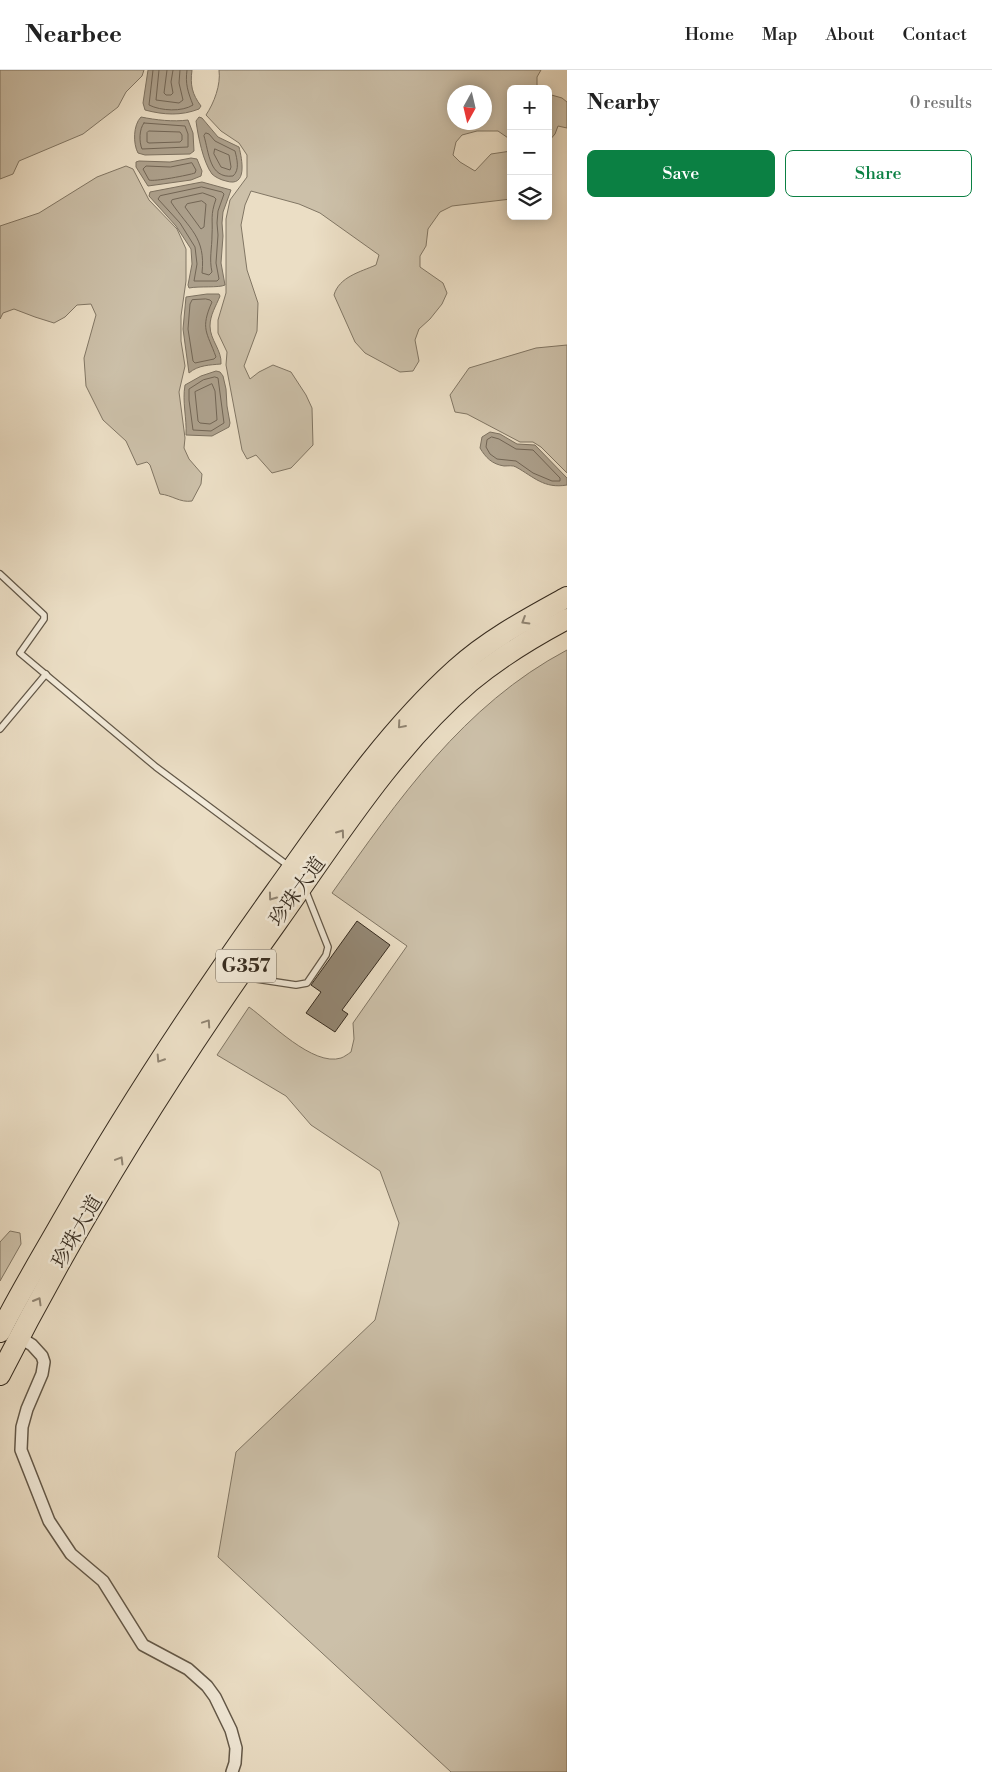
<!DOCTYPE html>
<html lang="en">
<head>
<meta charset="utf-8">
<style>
	:root { --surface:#fff; --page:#f6f6f6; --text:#222; --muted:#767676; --line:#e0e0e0; --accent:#0b8043 }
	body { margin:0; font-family:"Libre Bodoni","Noto Serif SC",serif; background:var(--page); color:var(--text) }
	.controls { position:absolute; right:15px; top:15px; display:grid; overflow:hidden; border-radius:8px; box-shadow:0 2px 12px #0003 }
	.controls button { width:45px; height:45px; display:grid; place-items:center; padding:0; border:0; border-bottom:1px solid var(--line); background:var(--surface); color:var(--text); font:25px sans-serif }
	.compass { position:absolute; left:447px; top:15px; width:45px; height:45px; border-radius:50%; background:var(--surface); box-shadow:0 2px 12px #0003; rotate:188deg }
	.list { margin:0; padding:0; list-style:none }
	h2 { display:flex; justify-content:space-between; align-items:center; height:65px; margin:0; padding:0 20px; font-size:21px }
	h2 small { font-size:16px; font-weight:400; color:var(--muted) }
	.actions { display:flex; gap:10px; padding:15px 20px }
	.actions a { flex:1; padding:11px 0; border:1px solid var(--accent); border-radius:8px; text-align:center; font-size:18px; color:var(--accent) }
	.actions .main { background:var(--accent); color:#fff }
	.icon { flex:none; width:28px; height:28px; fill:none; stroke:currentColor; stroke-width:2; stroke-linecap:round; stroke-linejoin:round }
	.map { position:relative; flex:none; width:567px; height:1702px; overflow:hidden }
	header { display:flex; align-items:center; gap:30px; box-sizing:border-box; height:70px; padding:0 25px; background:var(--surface); border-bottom:1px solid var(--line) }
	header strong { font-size:24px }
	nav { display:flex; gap:28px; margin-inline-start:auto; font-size:18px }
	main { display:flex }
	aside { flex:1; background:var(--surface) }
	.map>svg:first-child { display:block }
</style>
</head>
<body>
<header>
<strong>Nearbee</strong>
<nav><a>Home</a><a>Map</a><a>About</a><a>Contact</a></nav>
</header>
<main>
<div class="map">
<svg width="567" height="1702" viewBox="0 0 567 1702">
	<rect width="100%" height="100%" fill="#ebdec5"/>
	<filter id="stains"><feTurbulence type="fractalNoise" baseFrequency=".004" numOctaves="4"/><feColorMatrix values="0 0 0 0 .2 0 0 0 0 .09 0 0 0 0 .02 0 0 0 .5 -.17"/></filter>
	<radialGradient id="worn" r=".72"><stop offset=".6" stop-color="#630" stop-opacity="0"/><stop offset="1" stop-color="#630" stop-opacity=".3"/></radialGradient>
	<g fill="#ccc0a9" stroke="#817664" fill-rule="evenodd">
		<polygon points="0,0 144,0 142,6 126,22 118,37 83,64 19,91 13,104 0,109"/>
		<path d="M219 0H541L537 7V15L542 19H511V70L498 61H477L462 65 456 72 453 85 460 92 475 101 491 84 511 81V129L452 136 440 142 428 159 426 176 420 186V197L443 213 447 223 442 234 430 249 419 259 415 270 419 291 413 301 400 302 365 283 355 272 334 225C339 207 360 202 376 195L379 185 320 143 299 134 251 121 245 135 241 155 247 200 258 233 257 261 244 296 250 309 259 302 273 295 291 302 306 325 312 338 313 375 291 398 272 403 256 385 247 389 242 380 226 295 227 282 218 263V250L226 223V149L230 130 247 107V85L239 73 221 61 206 45C214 33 221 15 219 0ZM454 22H484V52H454Z"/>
		<polygon points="548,24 562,28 567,32 567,58 558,56 555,64 548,72"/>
		<path d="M126 96 133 99 149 130 177 159 186 179V211L181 246V271L185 296 179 322 185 368 184 378 189 389 202 404 201 414 192 431C180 433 172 425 160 424L150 395 147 392 137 395 126 371 103 350 86 316 84 288 96 245 91 234 77 235 65 247 54 253 35 247 14 239 3 243 0 249V156L39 143 97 107Z"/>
		<polygon points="567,275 567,403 541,377 533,372 520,372 467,344 455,342 450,325 469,298 536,278"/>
		<path d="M567 580V1702H451L218 1487 236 1382 375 1250 399 1153 380 1101 311 1055 286 1026 217 985 249 937C270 952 313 997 341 988 344 987 348 984 351 982L354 969 353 953 407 876 332 823C398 730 463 635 567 580Z"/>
		<polygon points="10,1161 20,1163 21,1174 0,1211 0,1172"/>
	</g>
	<g fill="#ada18d" stroke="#7d7261">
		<path d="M148 0H192C190 15 192 24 201 36L199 39C181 46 164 45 145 40L143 33Z"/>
		<path d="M141 47C156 50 173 52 188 50L193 63 194 81 190 84 145 85 138 83C133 74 133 55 141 47Z"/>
		<path d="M199 47 202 48 218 67 239 77C242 89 248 118 226 111 221 110 215 107 212 104 203 92 198 66 196 51Z"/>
		<polygon points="191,88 197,89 202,101 201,106 191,110 148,116 136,97 136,92 139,91 170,92"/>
		<path d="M202 112 231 120 223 142 222 153 223 166 221 193 225 215C219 218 199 216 189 218L188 215 192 194 191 179 176 156 149 126 150 122Z"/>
		<path d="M207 224H219L220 226C216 236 210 245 210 256 210 270 222 280 221 294 210 295 198 295 189 303L183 259 186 227Z"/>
		<path d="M216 301 220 302 223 306 226 319 227 336 230 353 229 357 212 366 186 365C187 348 182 332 185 315L201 306Z"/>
		<path d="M490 362 500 364 517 374 535 375 567 408V415C544 419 534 407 516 397 513 395 508 396 504 396 492 394 486 388 480 378L482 367Z"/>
	</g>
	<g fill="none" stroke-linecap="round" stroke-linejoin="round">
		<g stroke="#726656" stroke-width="1">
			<path d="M153 0 149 35C161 41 182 42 193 35 188 22 185 14 187 0"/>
			<polyline points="159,0 156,30 179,33 183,30 179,13 180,0"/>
			<polyline points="167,0 164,23 166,25 171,25 173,23 171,12 173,0"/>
			<path d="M144 53 185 56 188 64V77L142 79C139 72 139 59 144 53Z"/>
			<polygon points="149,61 180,62 182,65 182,70 180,72 149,73 147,72 147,63"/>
			<path d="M206 63 209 64 215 71 235 81C237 89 240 100 233 106 209 109 209 82 204 66Z"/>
			<polygon points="215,79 229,85 231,97 230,100 221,97 214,84"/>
			<path d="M192 93 196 100 195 103C189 105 154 112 149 110L143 99 146 96 170 97Z"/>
			<polygon points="202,117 222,122 224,124 218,141 217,153 218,165 216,193 219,209 217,211 194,211 197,194 195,177 180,153 158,129 160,126"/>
			<path d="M203 123 214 127 216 129C210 146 213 149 212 165 212 178 209 189 212 202L209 205 202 203C206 167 189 159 171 132L172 130Z"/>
			<polygon points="202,131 206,134 204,157 201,159 185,137 187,134"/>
			<path d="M206 229 210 230 212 232C200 259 207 262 216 287L214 289 195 293 193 291 188 259 190 234 192 230Z"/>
			<polygon points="215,307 218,308 224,353 211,361 193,360 189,330 189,319 203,310"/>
			<polygon points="212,314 215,321 217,350 210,354 200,353 198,351 195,322"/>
			<polygon points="492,367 499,369 516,379 533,380 560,408 560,411 552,411 533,403 516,391 497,389 490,384 486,377 487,370"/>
		</g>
	</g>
	<polygon fill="#948875" stroke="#362b1f" points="357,851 390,875 342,940 348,944 335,962 306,943 321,922 311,915"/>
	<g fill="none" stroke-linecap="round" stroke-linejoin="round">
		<g stroke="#635848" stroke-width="8">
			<g id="service">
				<polyline points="0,504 44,545 44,549 20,583 156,697 290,797"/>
				<polyline points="0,659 46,604"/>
				<polyline points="243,907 296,915 307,913 326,885 328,877 305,819"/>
			</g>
		</g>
		<g stroke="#635848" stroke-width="14">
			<polyline id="minor" points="18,1263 19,1267 32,1275 42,1286 44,1292 42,1304 27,1339 22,1357 21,1380 49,1451 71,1484 103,1511 143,1575 188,1599 207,1616 215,1627 231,1660 236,1678 235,1693 232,1702"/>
		</g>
		<g stroke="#362b1f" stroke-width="22">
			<g id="trunk">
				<path d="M0 1262C19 1224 41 1188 62 1151 127 1037 199 928 275 822 331 744 384 664 456 599 489 569 529 548 567 527"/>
				<path d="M0 1305C80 1147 175 995 278 851 337 768 393 678 470 612 500 587 533 567 567 549"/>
			</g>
		</g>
		<use href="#service" stroke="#f2ead9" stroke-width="5.5"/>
		<use href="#minor" stroke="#f2ead9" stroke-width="11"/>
		<use href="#trunk" stroke="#ebdec5" stroke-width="20"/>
	</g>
	<defs><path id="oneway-chevron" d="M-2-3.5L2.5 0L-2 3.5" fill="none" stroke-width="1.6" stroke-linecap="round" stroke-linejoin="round" transform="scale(1.25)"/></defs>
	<g stroke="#908472">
		<use href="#oneway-chevron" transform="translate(525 551) rotate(149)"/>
		<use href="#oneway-chevron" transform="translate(401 655) rotate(131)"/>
		<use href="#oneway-chevron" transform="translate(341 763) rotate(-54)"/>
		<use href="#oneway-chevron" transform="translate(272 827) rotate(126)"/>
		<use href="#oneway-chevron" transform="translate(207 953) rotate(-56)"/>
		<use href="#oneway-chevron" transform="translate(160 989) rotate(123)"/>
		<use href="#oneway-chevron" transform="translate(120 1090) rotate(-59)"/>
		<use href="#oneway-chevron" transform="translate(38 1231) rotate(-60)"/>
	</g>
	<g text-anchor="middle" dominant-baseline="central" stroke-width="5" stroke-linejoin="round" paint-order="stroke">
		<rect fill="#f2ead9" stroke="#6e6457" stroke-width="1" x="216" y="879.5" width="60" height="33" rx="4"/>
		<g font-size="19" font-weight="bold" fill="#362b1f">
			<text x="246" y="896">G357</text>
		</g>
		<g font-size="20" fill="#362b1f" stroke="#f2ead9">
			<text transform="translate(298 822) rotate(-54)">珍珠大道</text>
			<text transform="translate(78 1162) rotate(-60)">珍珠大道</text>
		</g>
	</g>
	<rect width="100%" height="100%" filter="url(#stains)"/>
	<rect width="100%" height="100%" fill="url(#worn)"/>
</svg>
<div class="controls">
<button>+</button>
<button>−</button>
<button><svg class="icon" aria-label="layers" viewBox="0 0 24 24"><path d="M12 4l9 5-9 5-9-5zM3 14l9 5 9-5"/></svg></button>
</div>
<svg class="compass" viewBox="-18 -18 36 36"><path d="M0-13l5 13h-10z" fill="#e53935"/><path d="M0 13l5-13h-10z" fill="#767676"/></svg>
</div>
<aside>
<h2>Nearby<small>0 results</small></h2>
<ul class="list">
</ul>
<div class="actions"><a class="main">Save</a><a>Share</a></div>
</aside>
</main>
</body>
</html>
